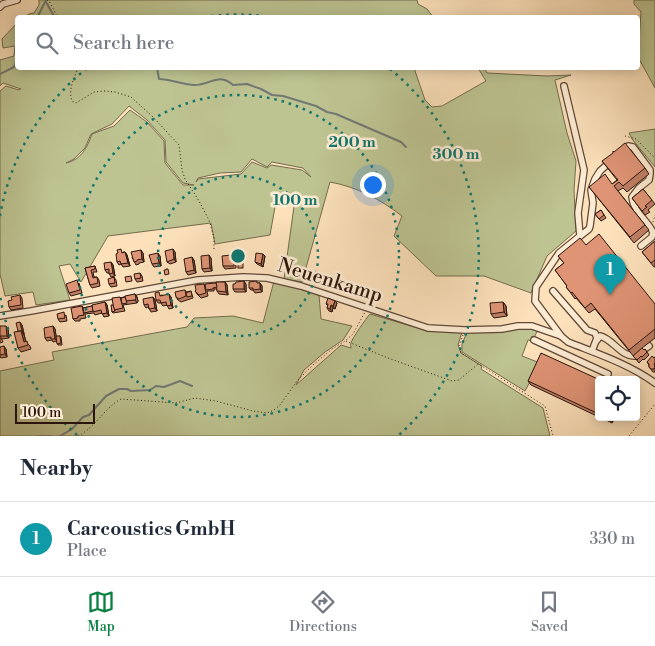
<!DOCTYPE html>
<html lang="en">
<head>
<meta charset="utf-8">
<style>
	:root { --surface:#fff; --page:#f6f6f7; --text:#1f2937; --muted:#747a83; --line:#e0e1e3; --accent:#0b8043 }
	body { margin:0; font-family:"Libre Bodoni",serif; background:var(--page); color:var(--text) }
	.controls { position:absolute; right:15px; bottom:15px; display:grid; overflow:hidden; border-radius:5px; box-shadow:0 2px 12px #0003 }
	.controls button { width:45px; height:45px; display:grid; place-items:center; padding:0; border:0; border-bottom:1px solid var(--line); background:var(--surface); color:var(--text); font:25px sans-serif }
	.scale { position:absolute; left:15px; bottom:12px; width:80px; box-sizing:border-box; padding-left:5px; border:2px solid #2b150c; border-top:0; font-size:14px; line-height:18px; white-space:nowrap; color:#2b150c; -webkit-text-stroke:4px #fdecd3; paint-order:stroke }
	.you { position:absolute; left:372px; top:184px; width:18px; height:18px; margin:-12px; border:4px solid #fff; border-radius:50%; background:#1a73e8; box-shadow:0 0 0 8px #1a73e833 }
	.badge { display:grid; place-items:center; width:32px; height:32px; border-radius:50%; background:var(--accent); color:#fff; font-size:16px; font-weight:700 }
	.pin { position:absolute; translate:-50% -41px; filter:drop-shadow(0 1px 2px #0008) }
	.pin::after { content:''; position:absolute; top:26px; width:18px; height:15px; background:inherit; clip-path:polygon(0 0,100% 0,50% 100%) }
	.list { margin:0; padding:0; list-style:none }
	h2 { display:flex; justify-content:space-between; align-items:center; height:65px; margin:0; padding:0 20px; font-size:21px }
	h2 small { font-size:16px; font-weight:400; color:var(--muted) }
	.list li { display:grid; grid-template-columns:32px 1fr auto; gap:15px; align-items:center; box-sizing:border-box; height:75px; padding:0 20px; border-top:1px solid var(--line) }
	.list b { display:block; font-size:19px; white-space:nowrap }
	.list p { margin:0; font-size:16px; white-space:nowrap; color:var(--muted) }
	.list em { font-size:16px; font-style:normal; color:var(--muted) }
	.icon { flex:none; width:28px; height:28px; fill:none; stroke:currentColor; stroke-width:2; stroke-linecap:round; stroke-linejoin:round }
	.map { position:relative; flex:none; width:655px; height:436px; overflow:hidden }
	.search { position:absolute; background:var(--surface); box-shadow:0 2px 12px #0003; left:15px; right:15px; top:15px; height:55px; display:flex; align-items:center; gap:12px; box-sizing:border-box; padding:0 18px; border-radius:5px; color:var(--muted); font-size:19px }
	.sheet { height:140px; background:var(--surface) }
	nav { display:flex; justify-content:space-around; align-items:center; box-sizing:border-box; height:70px; border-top:1px solid var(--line); background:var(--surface); font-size:14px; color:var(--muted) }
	nav a { display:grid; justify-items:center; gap:2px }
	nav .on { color:var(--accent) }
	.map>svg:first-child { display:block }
</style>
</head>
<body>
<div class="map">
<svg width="655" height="436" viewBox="0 0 655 436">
	<rect width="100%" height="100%" fill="#fce1bb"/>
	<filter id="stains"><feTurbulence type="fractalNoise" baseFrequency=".004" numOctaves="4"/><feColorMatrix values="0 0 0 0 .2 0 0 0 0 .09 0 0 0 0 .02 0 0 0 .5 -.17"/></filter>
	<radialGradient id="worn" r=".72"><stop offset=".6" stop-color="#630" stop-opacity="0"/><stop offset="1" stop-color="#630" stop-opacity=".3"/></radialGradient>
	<g fill="#bdc391" stroke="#746c4e" fill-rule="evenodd">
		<polygon points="39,0 417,0 418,4 427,9 433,17 24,17 29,14 34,13 39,5"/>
		<polygon points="634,0 655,0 655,88 638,57 641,12 634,4"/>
		<path d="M17 23 18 68H414L425 100 432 107 442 106 486 81 478 68H484L487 73 547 76 571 75 555 80 567 133 576 161 574 190 576 231 547 256 531 293 484 276H436L394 236 402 216C380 199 357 187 330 182L302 282 284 279 295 199 302 196 295 198 275 207 270 235 215 244 211 223 108 236 81 282 70 264 59 266 70 300 36 305 33 292 5 296 0 274V91L6 86 19 90 21 89 3 83 0 86V60L14 56 15 46 3 48 2 39ZM129 106 147 120 165 140 166 162 183 183 194 185H183L165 163 164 141 147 122 130 110 114 126 92 134C87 148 81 160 66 163L74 159 85 148 91 134 112 124ZM252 159 267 167 272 162 303 168 311 177 302 170 271 165 267 168 252 162 241 174 198 179 196 182 198 178 220 173 241 172Z"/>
		<polygon points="655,129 655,167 632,139 629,133"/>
		<path d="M274 281 319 295 321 319 352 326 343 340 325 352 304 370 296 385 341 345 351 348C351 346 350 345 351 343 351 340 367 317 370 314L418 328 432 331 462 332 458 345 461 353 482 366 481 369 543 408 550 436H0V371L54 360 52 352 187 327 194 318 233 316 263 323Z"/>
		<polygon points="528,328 538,330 532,341 528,340 522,356 540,363 525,391 462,352 462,344 467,332 496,332"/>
	</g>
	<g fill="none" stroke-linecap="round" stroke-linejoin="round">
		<g stroke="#727973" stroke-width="2">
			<polyline points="46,2 55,18"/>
			<polyline points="37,18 46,0"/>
			<path d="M157 68 159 79C171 79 183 85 195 85 210 85 219 72 233 85L247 84 261 89 272 95 283 96 316 106 327 112 336 114 401 142 406 147"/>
			<polyline points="0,74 14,67 18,58"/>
			<polyline points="39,436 51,436"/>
			<polyline points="60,436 72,429 83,417 89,415 106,396 119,389 127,389 131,391 150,390 156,386 164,387 180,381 192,386"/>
		</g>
		<g stroke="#5f4838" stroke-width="8">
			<g id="minor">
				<polyline points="0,7 3,4 17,0"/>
				<path d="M622 151 628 146 633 147 650 170V174L649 180 639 188 632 197C633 211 647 220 653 232L652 237 641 246"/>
				<polyline points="580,236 589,229 590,226 593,203 591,190 595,179 600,171 610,162"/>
				<polyline points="553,291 587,330 595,333 597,338 592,351"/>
				<path d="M0 316 31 311 198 280 243 277 267 278 301 286 428 328 465 330 502 329 518 326H532L561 336 568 342C598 354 629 364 655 383"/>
				<polyline points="561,336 535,301 536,287 559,253 580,236 578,213 584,170 564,86"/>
				<polyline points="534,340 608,374"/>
				<path d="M597 340 600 336C613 339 621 357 635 356L649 346"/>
			</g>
		</g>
		<g stroke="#2b150c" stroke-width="1" stroke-dasharray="1 2.5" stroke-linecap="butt">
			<polyline points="47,0 49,1 58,18"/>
			<path d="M78 68C74 78 68 90 72 101L76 103 94 92 104 91 115 92 131 97 153 117 179 145 182 170 185 179 199 201 209 220 214 238V251"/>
			<polyline points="625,136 636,139 655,158"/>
			<polyline points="653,222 655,215"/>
			<polyline points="463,335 459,346 461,353 545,406 553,436"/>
			<polyline points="346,341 388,358 452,381 459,380 478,364"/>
			<path d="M78 436C96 427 104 408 121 399L176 403 195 398 216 401 253 411 267 413 274 410 280 405 297 381 313 365 332 349 345 341 353 334 365 312"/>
			<polyline points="629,436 655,404"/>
		</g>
		<use href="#minor" stroke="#fdecd3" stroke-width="5.5"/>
	</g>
	<g fill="#bf7f65" stroke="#2b150c">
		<polygon points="602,161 645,168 649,174 627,192 623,188 618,191 649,230 634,243 589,187 612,184 617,180"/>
		<polygon points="643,189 655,204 648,210 650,212 645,215 632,198"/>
		<polygon points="601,210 606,218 601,221 595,214"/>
		<polygon points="655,241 655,267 654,267 642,252"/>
		<polygon points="586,245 655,304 655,338 642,348 644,350 645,349 649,355 644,360 643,359 639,363 595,309 589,313 576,298 575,299 570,292 566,287 567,286 555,270 564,263 558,256"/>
		<polygon points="123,252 125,252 127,255 130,266 123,267 121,264 119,265 117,262"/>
		<polygon points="175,252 176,262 170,264 167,262"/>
		<polygon points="143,253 144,262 139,263 139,264 136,265 132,257"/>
		<polygon points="263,254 265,256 263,267 257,264 255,262"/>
		<polygon points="231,255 233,258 233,261 234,261 236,264 236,268 225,269 223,266"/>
		<polygon points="160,256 161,266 154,267 152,264"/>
		<polygon points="211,258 212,271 204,272 202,269"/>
		<polygon points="194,260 196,273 188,275 186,272"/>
		<polygon points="111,262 113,265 115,276 111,277 109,273 107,273 105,270"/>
		<polygon points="95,266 97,272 93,272 94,277 97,277 99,280 100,286 92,288 90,285 85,268"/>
		<polygon points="140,273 142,276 143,281 137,282 135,279"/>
		<polygon points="114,277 116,280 117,286 111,287 109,284"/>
		<polygon points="225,282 227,285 228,295 219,294 217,291 217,289 214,289 214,291 207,291 208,296 201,298 197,294 195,291 204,284 205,286"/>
		<polygon points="79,283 82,293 71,296 69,293"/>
		<polygon points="258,283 260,283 262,286 262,292 255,293 253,290 251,290 249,288"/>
		<polygon points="246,284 246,292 235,292 233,289"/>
		<polygon points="185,290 186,292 191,291 193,298 181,302 178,300 176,297"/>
		<polygon points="135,294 137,297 138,301 137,303 123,305 125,311 113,313 112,312 113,305 120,297 121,298"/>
		<polygon points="20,295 22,298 23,308 11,310 9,307"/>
		<polygon points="161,295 171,297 173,308 169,309 167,305 163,306 161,303 158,303 156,300"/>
		<polygon points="153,297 155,300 157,311 151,312 148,307 146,308 144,305"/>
		<polygon points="335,301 337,303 335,309 333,308 332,312 329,311 327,308 328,306 326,304"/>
		<polygon points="105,302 107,305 109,316 104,317 102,313 95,315 94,313 85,314 86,318 80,319 80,321 75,321 73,319 82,306 83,308 92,306"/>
		<polygon points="503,302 506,306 507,316 494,318 491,314"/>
		<polygon points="66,315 67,321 60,322 58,319"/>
		<polygon points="22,325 26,342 30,346 31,349 21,352 18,348 18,331"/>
		<polygon points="53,326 55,329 56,337 60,336 61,337 62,345 58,345 57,341 53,342 52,340 47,341 45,338"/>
		<polygon points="8,329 9,338 2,339 0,336"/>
		<polygon points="0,347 6,349 7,357 1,358 0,357"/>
		<polygon points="655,357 655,372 653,372 649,367 649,365 647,362"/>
		<polygon points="599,380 599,417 531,385 528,381"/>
		<polygon points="600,417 615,417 612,423"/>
	</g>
	<g fill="#9b6852" stroke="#2b150c">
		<polygon points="173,249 175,252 176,262 174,259"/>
		<polygon points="141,250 143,253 144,262 142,259"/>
		<polygon points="125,252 127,255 130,266 128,263"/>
		<polygon points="158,253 160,256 161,266 159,263"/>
		<polygon points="263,254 265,256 263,267 261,264"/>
		<polygon points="209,255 211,258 212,271 210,268"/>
		<polygon points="192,257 194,260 196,273 194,270"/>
		<polygon points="111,262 113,265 115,276 113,273"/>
		<polygon points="244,281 246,284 246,292 244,289"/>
		<polygon points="225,282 227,285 228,295 226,292"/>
		<polygon points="260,283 262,286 262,292 260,289"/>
		<polygon points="135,294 137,297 138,301 137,303 135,300"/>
		<polygon points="169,294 171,297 173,308 171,305"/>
		<polygon points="153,297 155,300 157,311 155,308"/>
		<polygon points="335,301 337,303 335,309 333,306"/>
		<polygon points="105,302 107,305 109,316 107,313"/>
		<polygon points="503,302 506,306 507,316 504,312"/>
		<polygon points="331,305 333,308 332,312 330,309"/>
		<polygon points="20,322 22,325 24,334 22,331"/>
		<polygon points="6,326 8,329 9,338 7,336"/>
		<polygon points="53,326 55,329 57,341 55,339"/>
		<polygon points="21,331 24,335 27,346 24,342"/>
		<polygon points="4,346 6,349 7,357 5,354"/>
		<polygon points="610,417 615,417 612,423 609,419"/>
	</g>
	<g fill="#de9475" stroke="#2b150c">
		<polygon points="625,143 645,168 623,186 619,182 614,186 645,225 630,237 589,187 605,174 612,184 618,180 602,161 613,153 613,151 614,152"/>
		<polygon points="643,189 652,200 645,206 647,207 642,211 632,198"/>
		<polygon points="601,210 604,215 599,219 595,214"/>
		<polygon points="599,234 655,304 655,329 629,350 591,303 585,308 572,292 571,293 566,287 567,286 555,270 564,263 558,256 580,238 586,245"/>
		<polygon points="655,241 655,260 651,263 642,252"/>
		<polygon points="121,249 122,253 125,252 128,263 121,264 120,261 117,262 116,254 118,253 117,250"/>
		<polygon points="173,249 174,259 167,262 165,251"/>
		<polygon points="141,250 142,259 137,260 137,261 134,262 131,252"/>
		<polygon points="158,253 159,263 152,264 149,255"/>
		<polygon points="256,253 263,254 261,264 255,262"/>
		<polygon points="209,255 210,268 202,269 201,256"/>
		<polygon points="231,255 231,261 234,261 234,266 223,266 222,256"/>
		<polygon points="192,257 194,270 186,272 184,259"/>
		<polygon points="111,262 113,273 109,274 109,269 105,270 104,263"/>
		<rect x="238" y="262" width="5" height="6"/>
		<polygon points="95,266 95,269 91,270 93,278 97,277 98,283 90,285 85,268"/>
		<polygon points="166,269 168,269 169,274 165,275 164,270 166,270"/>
		<polygon points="140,273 141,278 135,279 134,274"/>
		<polygon points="131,276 132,281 126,282 125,277"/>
		<polygon points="114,277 115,283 109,284 108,279"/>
		<polygon points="77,280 80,290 69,293 66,284"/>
		<polygon points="244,281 244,289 233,289 233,284 235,284 236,282"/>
		<polygon points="257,281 257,283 260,283 260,289 253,290 253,288 249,288 249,282"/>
		<polygon points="216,282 225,282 226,292 217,291"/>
		<polygon points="216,283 217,287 213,288 213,289 206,290 205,284"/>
		<polygon points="204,284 206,293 199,295 195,291 196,290 195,285"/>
		<polygon points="184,290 185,290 186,296 179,299 176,297 175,292"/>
		<polygon points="191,291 192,296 187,297 186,293"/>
		<polygon points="159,292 160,296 169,294 171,305 167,306 166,302 161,303 160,300 156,300 155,293"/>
		<polygon points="135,294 136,298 135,300 126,301 125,296"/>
		<polygon points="20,295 21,305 9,307 8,301 12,300 11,297"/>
		<polygon points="120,297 123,308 114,310 112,298"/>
		<polygon points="125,297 127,303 122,304 121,298"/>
		<polygon points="153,297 155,308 149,309 148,304 144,305 143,299"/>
		<polygon points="328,298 335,301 333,306 331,305 330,309 327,308 328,304 326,304"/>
		<polygon points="105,302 107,313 102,314 101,310 93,312 92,305"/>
		<polygon points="503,302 504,312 491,314 490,303"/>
		<polygon points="111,305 113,305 115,311 112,312"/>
		<polygon points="82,306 84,315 78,316 78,318 73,319 71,308"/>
		<polygon points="92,306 93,311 84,313 83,308"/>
		<polygon points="64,312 65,318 58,319 57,314"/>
		<polygon points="20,322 22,331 18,331 16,323"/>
		<polygon points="0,326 6,326 7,336 0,336"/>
		<polygon points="53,326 55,339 51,339 51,337 45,338 44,328"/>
		<polygon points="21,331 24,342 27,341 28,345 18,348 14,332"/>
		<polygon points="56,336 60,336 61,343 57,344"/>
		<polygon points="0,338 1,338 3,342 0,343"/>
		<polygon points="4,346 5,354 0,355 0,347"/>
		<polygon points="642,348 644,350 645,349 647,352 642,357 641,356 637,360 633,356"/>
		<polygon points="541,353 600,380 599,380 599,414 528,381"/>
		<polygon points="652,356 654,358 655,357 655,363 654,364 655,367 654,369 651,369 649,367 649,364 647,362"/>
	</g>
	<g fill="none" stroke="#0f766e" stroke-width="2.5" stroke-dasharray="2.5 5">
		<circle cx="238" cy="256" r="80"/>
		<circle cx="238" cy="256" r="161"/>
		<path d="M77 435A241 241 0 0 1 0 296M0 216A241 241 0 0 1 86 69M204 17A241 241 0 0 1 272 17M390 69A241 241 0 0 1 399 435"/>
	</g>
	<g text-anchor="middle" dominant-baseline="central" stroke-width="5" stroke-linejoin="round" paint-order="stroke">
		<g font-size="20" fill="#2b150c" stroke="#fdecd3">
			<text transform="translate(330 281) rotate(17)">Neuenkamp</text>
		</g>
	</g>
	<circle cx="238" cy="256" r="8" fill="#0f766e" stroke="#fdecd3" stroke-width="2.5"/>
	<g font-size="15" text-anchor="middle" font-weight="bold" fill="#0f766e" stroke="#fdecd3" stroke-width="5" stroke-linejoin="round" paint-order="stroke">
		<text x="352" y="147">200 m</text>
		<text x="456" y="159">300 m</text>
		<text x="295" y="205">100 m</text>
	</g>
	<rect width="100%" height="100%" filter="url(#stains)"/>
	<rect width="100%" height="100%" fill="url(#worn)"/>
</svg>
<div class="controls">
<button><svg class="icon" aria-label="locate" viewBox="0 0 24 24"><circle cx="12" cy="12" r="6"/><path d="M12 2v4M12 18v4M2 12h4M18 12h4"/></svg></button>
</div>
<div class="scale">100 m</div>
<div class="you"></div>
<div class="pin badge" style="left:610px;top:295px;background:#0f9aa8">1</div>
<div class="search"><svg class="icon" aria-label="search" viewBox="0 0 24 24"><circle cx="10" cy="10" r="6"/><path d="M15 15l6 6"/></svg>Search here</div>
</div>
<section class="sheet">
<h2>Nearby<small></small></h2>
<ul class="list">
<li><span class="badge" style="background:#0f9aa8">1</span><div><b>Carcoustics GmbH</b><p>Place</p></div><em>330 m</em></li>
</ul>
</section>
<nav>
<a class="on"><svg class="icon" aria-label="map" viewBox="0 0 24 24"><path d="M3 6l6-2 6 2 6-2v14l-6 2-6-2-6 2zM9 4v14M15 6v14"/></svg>Map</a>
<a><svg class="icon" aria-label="directions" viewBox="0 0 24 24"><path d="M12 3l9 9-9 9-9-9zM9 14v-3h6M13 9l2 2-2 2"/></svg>Directions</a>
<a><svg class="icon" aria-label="saved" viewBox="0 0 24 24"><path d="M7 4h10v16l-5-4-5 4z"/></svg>Saved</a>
</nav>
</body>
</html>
